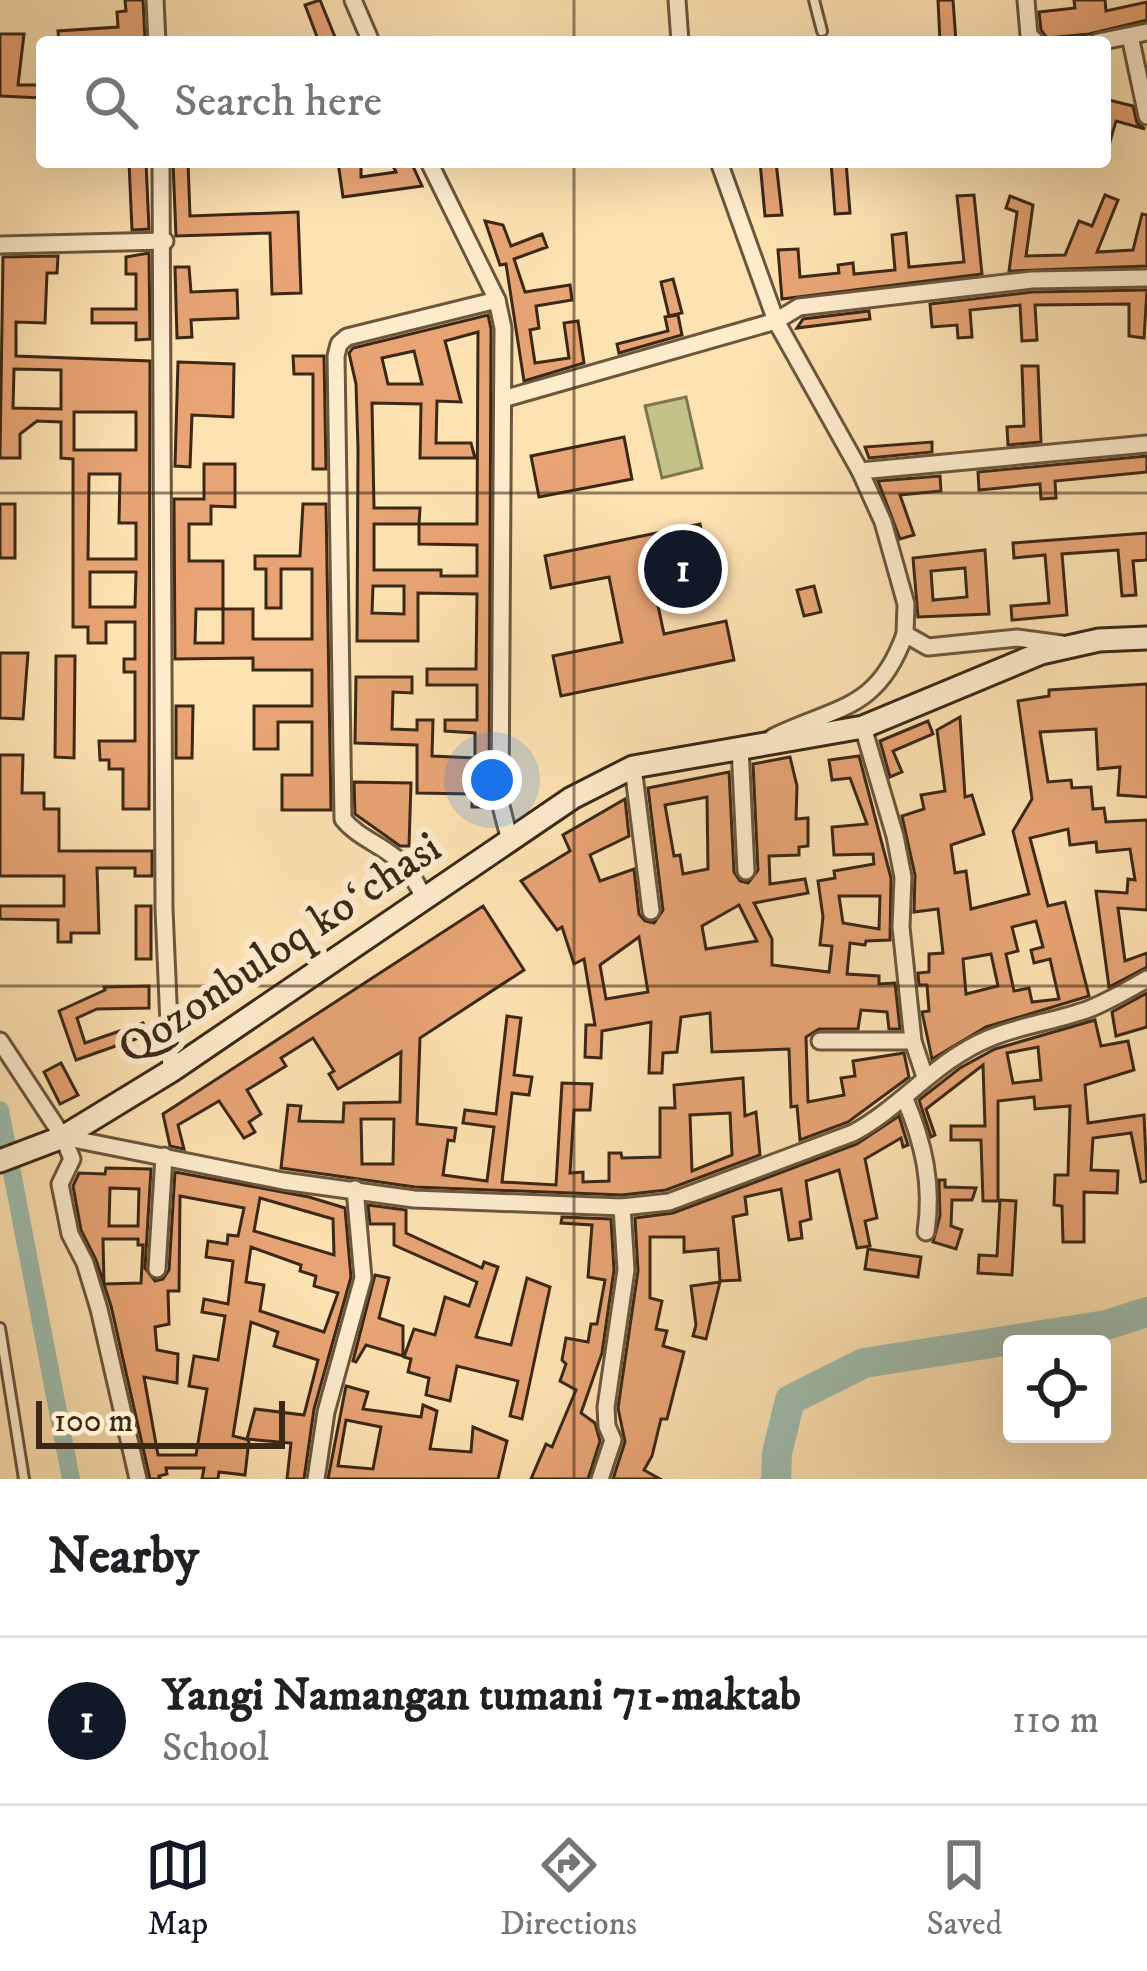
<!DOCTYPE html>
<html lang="en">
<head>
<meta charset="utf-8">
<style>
	:root { --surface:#fff; --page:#f6f6f6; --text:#202124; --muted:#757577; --line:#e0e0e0; --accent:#111827 }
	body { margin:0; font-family:"IM FELL DW Pica",serif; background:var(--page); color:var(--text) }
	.controls { position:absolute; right:36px; bottom:36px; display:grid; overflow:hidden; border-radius:12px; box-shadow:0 12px 48px #0002 }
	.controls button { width:108px; height:108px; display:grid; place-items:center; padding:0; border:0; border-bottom:3px solid var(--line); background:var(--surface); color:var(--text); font:60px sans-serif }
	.scale { position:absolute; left:36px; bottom:30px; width:249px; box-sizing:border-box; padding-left:12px; border:6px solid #3b2815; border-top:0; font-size:33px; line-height:42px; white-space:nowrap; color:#3b2815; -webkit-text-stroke:9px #feeccd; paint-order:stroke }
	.you { position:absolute; left:492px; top:780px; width:42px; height:42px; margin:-30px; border:9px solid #fff; border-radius:50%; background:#1a73e8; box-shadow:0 0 0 18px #1a73e833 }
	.badge { display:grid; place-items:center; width:78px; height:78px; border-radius:50%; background:var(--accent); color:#fff; font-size:39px; font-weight:700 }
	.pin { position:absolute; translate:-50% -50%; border:6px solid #fff; box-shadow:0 3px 12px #0006 }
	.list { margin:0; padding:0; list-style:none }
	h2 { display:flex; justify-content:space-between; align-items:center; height:156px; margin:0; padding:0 48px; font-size:51px }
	h2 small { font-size:39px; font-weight:400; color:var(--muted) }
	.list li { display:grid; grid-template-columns:78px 1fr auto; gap:36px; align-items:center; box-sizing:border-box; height:168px; padding:0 48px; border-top:3px solid var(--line) }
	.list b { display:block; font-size:45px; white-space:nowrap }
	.list p { margin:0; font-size:39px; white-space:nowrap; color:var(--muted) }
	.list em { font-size:39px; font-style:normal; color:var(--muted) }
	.icon { flex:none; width:66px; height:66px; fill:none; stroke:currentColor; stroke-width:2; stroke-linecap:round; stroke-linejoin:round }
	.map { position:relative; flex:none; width:1147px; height:1479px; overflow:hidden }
	.search { position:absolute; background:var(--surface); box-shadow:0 12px 48px #0002; left:36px; right:36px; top:36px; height:132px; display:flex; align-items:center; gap:30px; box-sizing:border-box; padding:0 42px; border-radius:12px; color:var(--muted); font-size:45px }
	.sheet { height:324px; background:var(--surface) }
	nav { display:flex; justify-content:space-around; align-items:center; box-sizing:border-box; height:168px; border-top:3px solid var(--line); background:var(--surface); font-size:33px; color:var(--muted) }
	nav a { display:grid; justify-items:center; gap:6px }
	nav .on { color:var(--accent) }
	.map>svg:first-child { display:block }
</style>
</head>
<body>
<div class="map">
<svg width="1147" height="1479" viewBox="0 0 1147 1479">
	<rect width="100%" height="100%" fill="#fde2b2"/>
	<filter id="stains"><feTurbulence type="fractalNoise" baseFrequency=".00167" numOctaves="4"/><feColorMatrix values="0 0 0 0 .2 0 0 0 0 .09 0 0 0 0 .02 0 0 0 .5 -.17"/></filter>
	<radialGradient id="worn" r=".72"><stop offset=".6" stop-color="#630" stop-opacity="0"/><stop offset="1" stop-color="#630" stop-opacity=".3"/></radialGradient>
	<polygon fill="#c3c289" stroke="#7f754f" stroke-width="3" points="686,397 702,468 662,478 645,406"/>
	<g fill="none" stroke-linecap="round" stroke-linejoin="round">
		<polyline stroke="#9fbdae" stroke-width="18" points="0,1110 71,1479"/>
		<polyline stroke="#9fbdae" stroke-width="30" points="776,1479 777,1453 790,1400 864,1363 1106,1325 1147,1312"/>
	</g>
	<g fill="#e8a475" stroke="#3b2815" stroke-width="3" fill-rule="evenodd">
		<polygon points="125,0 143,0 145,40 59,42 58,31 118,27 117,12 126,11"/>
		<polygon points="320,0 337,42 319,42 305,5"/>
		<polygon points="938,0 953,0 956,42 940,42"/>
		<polygon points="1074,0 1105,0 1106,11 1147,2 1147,20 1089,34 1047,38 1041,30 1039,12 1075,8"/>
		<polygon points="0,34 24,34 18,85 42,85 42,98 0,96"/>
		<polygon points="1105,99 1133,106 1137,123 1145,129 1116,121 1109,145 1105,145"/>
		<polygon points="129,162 146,162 149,229 132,230"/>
		<polygon points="173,162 188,162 190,216 298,212 301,293 272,294 270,233 176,236"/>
		<polygon points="338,162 361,162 361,177 396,172 391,162 411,162 422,186 343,197"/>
		<polygon points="760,162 776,162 782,215 765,216"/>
		<polygon points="831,162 846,162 850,213 835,214"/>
		<polygon points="974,195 982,274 782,299 778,250 798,249 800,277 839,273 838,265 853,263 854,274 895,270 892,235 906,233 909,267 964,262 957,196"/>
		<polygon points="1105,195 1118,200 1097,252 1133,250 1142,214 1147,215 1147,266 1009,271 1017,212 1006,208 1010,196 1033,205 1026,256 1065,255 1079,221 1092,226"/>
		<polygon points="485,221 503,225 511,246 542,234 547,247 514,259 525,292 570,285 572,300 536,306 539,328 530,330 535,363 569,358 564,323 578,321 584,363 524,381 506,264 500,265"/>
		<polygon points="149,253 150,339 136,340 136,323 92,323 92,309 136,309 136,274 126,274 126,257"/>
		<path d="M58 256 57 273H47L45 323 16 322V356L150 361 149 809H123V769H109V760H100L99 741H135V672H124V659H135V622H106V643H88V627H73V459L61 458V422L37 421 20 434V458H0L3 257ZM14 369 61 370V409L13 408ZM74 412H136V450H74ZM89 474H120L119 523H136V559H88ZM90 572H136L135 607H90Z"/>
		<polygon points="175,267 189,267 191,292 237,290 238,318 191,320 192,337 177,338"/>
		<polygon points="673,279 682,313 669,316 661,282"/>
		<polygon points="1147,290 1144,338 1129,336 1129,304 1035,305 1037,340 1022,341 1020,305 970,310 972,337 958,338 957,325 932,327 930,304 1033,292"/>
		<polygon points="869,311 870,319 797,328 803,319"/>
		<path d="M488 315 491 329 489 807H472V794L417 793V745L355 743 356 677H412V693L393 692 392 729 417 730V720H433L432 756 475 758V733L445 731V720H477V685H427V669H476L477 594 418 593V641H357L358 448 356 384 349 353 353 348ZM478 332 477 524H419L420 508H374L372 403 421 404 420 458H475L471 443H436L437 401 461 402 445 341ZM414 351 422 384H388L382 358ZM374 524H419V544L477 545V576H441V570H374ZM373 586H404V614L372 613Z"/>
		<polygon points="678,315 682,335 619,353 617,344 668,331 665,317"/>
		<polygon points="293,356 324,356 326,469 313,469 313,374 294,374"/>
		<polygon points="178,362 234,364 233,417 192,415 190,467 175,466"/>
		<polygon points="1022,366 1038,366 1041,442 1008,445 1007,427 1024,426"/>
		<polygon points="624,437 632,479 539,497 531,456"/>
		<polygon points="932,442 932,452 869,458 865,447"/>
		<polygon points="1147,456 1147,472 1055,481 1056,498 1041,499 1040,484 979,490 978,472"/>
		<polygon points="204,464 235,464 235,507 211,506 211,524 189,524 189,561 223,561 223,609 196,609 195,643 223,643 223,609 253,609 253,639 312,639 312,569 281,569 281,608 266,608 266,569 255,569 255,556 300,556 303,504 326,504 331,810 282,810 282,775 312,775 312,722 278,722 278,749 254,749 254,706 312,706 312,670 253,670 253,658 175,659 174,499 204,499"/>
		<polygon points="940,476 941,491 900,495 914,535 900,539 878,481"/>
		<rect x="0" y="504" width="15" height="54"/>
		<polygon points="700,524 706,556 650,568 664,634 726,621 734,660 561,696 553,656 622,642 609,577 551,588 545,556"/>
		<polygon points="1147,533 1147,560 1133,561 1136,595 1122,596 1118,550 1062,554 1067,615 1012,620 1011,606 1049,603 1045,555 1014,558 1013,543"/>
		<path d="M985 550 989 614 918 617 913 558ZM965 568 967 597 933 600 931 571Z"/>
		<polygon points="814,586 821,612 804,616 797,590"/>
		<polygon points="0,653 28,653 23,719 0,718"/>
		<polygon points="56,656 75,656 74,758 55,757"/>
		<path d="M1147 684V797L1118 795 1120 767 1098 769 1096 729 1040 732 1048 782 1071 780 1072 788 1091 787 1093 809 1104 808 1106 822 1147 820V910L1118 908 1125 961 1147 953V967L1109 987 1096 891 1127 893 1128 879 1135 880 1130 849 1097 852 1096 842 1070 845 1068 829 1030 838 1048 906 1065 902 1089 996 986 1027 932 1059 922 1012 929 1011 927 985H919L918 973 929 972V954L943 953 938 909 914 912 915 875 902 816 924 809 921 795 945 791 937 730 960 717 965 797 972 795 984 834 951 845 955 873 966 871 971 909 1029 894 1013 831 1032 799 1018 701 1049 696V690ZM1036 921 1043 947 1031 950 1034 963 1050 959 1059 999 1032 1002 1029 988 1014 991 1006 954 1018 951 1012 927ZM991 954 998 986 966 994 963 959Z"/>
		<polygon points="176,706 193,706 192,758 176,758"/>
		<polygon points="928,721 933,734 893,751 902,772 890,777 880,741"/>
		<polygon points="0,755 23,755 22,793 44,793 44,809 59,809 59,851 152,851 152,876 135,876 135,868 97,868 99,933 71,933 71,942 58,942 58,920 0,919 0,906 64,906 64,876 0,876"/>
		<path d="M859 756 891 878 890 940 866 941 865 945 850 943 847 974 879 976V984L895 983 900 1029H889L887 1012 861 1010 858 1029H819L806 1037 808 1102 844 1095 841 1078 855 1076 853 1061 904 1053 909 1077 848 1122 800 1140 797 1106 791 1107 789 1049 712 1052 710 1013 681 1017 677 1052 663 1053 662 1073H649L651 1022 602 1031 601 1058 585 1057 586 1025H595L584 959 574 964 562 927 557 930 521 881 570 851 563 835 625 799 629 836 590 855 600 881 634 869 639 914 645 921 654 923 663 910 648 788 729 772 734 872 740 881 748 883 758 870 753 764 790 757 797 786 796 819 808 818V846L799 847V855L769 856 770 884 805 879 808 893 754 903 772 939V965L829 972 832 946 820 945 823 917 818 881 835 878 834 871 874 864 873 854 834 855 832 827 867 824 850 778 832 780 829 760ZM707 797 708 869 683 874 680 855 674 856 665 805ZM839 896H880L879 929 843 923ZM739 905 757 941 706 949 702 926ZM639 937 648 992 606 999 600 965Z"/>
		<polygon points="354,782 411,783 409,846 400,846 355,814"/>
		<rect x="136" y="906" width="15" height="53"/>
		<path d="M483 906 524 970 420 1038 417 1124 456 1128 454 1141 448 1140 443 1175 487 1181 494 1127 463 1123 465 1110 496 1114 507 1016 521 1018 514 1075 532 1077 529 1095 512 1093 502 1182 556 1185 562 1083 592 1084 590 1110H574L570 1173 583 1172V1182L609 1181V1153H621L622 1158 660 1157V1108H675L674 1085 743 1078 745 1116 756 1112 760 1155 666 1190 622 1195 415 1187 281 1168 288 1105 301 1106 299 1121 343 1122 344 1103 400 1102 401 1052 338 1089 329 1074 334 1071 313 1038 281 1058 286 1066 247 1090 261 1114 249 1122 255 1132 244 1138 219 1101 178 1125 184 1149 170 1146 163 1114ZM730 1113 732 1155 692 1171 690 1115ZM361 1119H394L393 1164H362Z"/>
		<polygon points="149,986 149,1008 97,1009 77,1018 85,1043 143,1023 147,1035 76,1060 59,1011 105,990 104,987"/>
		<polygon points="1147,993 1147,1027 1116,1036 1112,1012"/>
		<path d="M1095 1020 1101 1046 1128 1041 1134 1070 1085 1085 1088 1123 1144 1115 1147 1181 1141 1182 1131 1133 1093 1138 1091 1170 1118 1171 1117 1193 1084 1192V1242H1063L1062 1206 1054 1205 1055 1175H1068L1070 1106 1035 1109 1034 1097 998 1101V1201H983L981 1140H951V1126H985L983 1065 926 1109 935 1135 931 1137 919 1100 960 1068 995 1049ZM1038 1047 1041 1080 1013 1083 1007 1053Z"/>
		<polygon points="61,1063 78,1095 60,1104 44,1072"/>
		<polygon points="899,1116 908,1145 903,1147 901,1138 865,1159 877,1218 865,1221 870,1246 857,1248 839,1170 806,1181 811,1219 800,1222 802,1238 789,1240 781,1189 745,1197 747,1214 733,1217 740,1280 720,1281 718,1249 684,1252 684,1237 650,1237 650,1298 662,1301 656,1329 667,1331 663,1346 684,1352 667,1419 661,1419 652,1456 644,1470 660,1479 613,1479 625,1442 618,1408 638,1271 635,1218 673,1213 857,1144"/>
		<path d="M106 1168 151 1169 145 1268 155 1281 163 1279 169 1270 175 1172 309 1197 345 1208 351 1277 314 1409 304 1479H287L291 1443 247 1439 255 1409 304 1415 318 1360 274 1346 278 1332 251 1322 233 1436 249 1440 245 1475 219 1472 218 1479H202L204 1468H166L167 1474 159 1476 160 1479H150L111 1306 96 1260 81 1230 73 1186 79 1173 105 1174ZM110 1188 139 1189 138 1226H109ZM180 1196 244 1208 238 1236 228 1235 227 1244 208 1241 206 1257 233 1261 228 1304 204 1299 202 1312 225 1316 218 1360 194 1356 189 1386 207 1389 196 1455H158L144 1377 177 1383 178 1354 157 1350 155 1327 169 1324 168 1291H179ZM260 1198 333 1219 334 1255 254 1231ZM103 1239H138V1245H143L141 1283 104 1284ZM251 1247 301 1265 300 1271 316 1276 314 1286 338 1293 324 1332 260 1311 264 1285 246 1282Z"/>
		<polygon points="939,1180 945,1180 945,1187 976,1188 972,1200 952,1200 951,1226 962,1230 956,1249 933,1242 940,1216"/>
		<polygon points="1000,1200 1016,1201 1012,1275 978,1273 979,1255 997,1256"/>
		<polygon points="368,1205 406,1210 406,1233 482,1268 484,1262 498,1267 476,1337 511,1345 527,1278 550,1287 522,1419 510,1416 518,1381 457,1366 450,1401 426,1395 429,1378 408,1372 411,1359 404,1357 414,1329 435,1335 445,1297 469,1306 477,1282 394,1245 394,1224 370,1224"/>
		<polygon points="562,1217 611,1219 614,1270 602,1353 581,1413 595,1423 600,1441 588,1479 531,1479 546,1444 552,1447 576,1390 560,1381 566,1364 562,1360 566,1338 588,1342 591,1324 597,1324 605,1280 588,1277 592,1225 561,1223"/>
		<polygon points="868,1249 921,1257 918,1277 865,1269"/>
		<polygon points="375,1275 389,1278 379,1318 403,1326 403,1356 366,1345 356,1362 353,1361"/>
		<polygon points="720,1282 706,1339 693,1336 696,1325 691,1286"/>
		<path d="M346 1386 368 1392 363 1409 421 1417 423 1405 437 1411 430 1449 471 1452 473 1427 507 1441 498 1479H328ZM346 1420 381 1427 373 1469 338 1466Z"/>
	</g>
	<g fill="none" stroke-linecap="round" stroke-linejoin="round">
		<g stroke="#6c563c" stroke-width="14">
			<g id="service">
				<polyline points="814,0 822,31"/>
				<polyline points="0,1328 24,1479"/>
			</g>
		</g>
		<g stroke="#6c563c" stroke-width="21">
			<g id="minor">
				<polyline points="155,0 157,42"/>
				<polyline points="353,0 371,42"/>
				<polyline points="677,0 680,42"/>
				<polyline points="1026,0 1029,35 1036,42"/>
				<polyline points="1130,36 1147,116"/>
				<polyline points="1098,42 1147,32"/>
				<polyline points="161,162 164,909 171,1071"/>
				<polyline points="429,162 497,300 503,328 500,802 510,841"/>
				<polyline points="719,162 776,321 860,471 883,522 906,604 905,634 928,647 1017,638 1062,644"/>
				<polyline points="0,245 165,241"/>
				<polyline points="503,399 776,321 799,307 1032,280 1147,278"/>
				<polyline points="860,471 1147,444"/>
				<polyline points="863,727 895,836 903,877 901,927 913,1041 925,1077"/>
				<path d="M773 737C838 706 878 710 905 634"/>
				<polyline points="740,747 746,871"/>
				<polyline points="633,767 651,911"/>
				<path d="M425 900C418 886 411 871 398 860 381 844 358 838 343 819L336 356 339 344 347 337 497 300"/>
				<polyline points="0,1041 63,1137 72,1159 60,1184 70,1234 85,1263 99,1309 138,1479"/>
				<polyline points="820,1041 913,1041"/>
				<path d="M905 1099C924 1144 933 1185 926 1232"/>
				<path d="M63 1137 283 1181 414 1199 622 1207 669 1202 853 1133C903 1106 936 1060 990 1038 1021 1025 1057 1021 1089 1009 1109 1001 1128 990 1147 979"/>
				<polyline points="157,1269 164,1156"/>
				<polyline points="316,1479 326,1412 363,1278 355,1189"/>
				<polyline points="600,1479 613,1440 607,1426 606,1407 626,1270 622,1207"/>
			</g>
		</g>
		<g stroke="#3b2815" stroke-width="27">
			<polyline id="secondary" points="0,1161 63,1137 171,1071 572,798 633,767 863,727 1041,653 1099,640 1147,638"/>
		</g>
		<use href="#service" stroke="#feeccd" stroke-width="8"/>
		<use href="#minor" stroke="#feeccd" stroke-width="15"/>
		<use href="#secondary" stroke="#feeccd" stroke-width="21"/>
	</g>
	<path fill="none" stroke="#3b2815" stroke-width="3" stroke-opacity="0.55" d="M574 0V42M574 162V1479M0 493H1147M0 986H1147"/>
	<g text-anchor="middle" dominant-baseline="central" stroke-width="12" stroke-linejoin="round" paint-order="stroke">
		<g font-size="45" fill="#3b2815" stroke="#feeccd">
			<text transform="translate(280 949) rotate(-34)">Qozonbuloq koʻchasi</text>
		</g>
	</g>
	<rect width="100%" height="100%" filter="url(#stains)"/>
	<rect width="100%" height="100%" fill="url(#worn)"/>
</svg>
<div class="controls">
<button><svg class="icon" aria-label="locate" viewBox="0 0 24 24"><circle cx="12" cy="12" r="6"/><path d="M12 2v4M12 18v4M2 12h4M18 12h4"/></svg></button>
</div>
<div class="scale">100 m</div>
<div class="you"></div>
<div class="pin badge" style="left:683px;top:569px">1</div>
<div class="search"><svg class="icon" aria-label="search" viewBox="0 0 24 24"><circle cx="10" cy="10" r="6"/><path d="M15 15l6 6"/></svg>Search here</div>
</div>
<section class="sheet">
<h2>Nearby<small></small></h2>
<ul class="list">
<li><span class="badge">1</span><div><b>Yangi Namangan tumani 71-maktab</b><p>School</p></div><em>110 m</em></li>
</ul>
</section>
<nav>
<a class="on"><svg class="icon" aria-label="map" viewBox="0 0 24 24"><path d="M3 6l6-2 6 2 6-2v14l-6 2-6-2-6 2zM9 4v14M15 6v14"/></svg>Map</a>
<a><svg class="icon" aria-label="directions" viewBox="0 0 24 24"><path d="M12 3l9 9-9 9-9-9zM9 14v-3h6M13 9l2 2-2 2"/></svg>Directions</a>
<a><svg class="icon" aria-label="saved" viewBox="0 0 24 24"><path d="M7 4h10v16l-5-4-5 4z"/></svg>Saved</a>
</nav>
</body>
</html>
